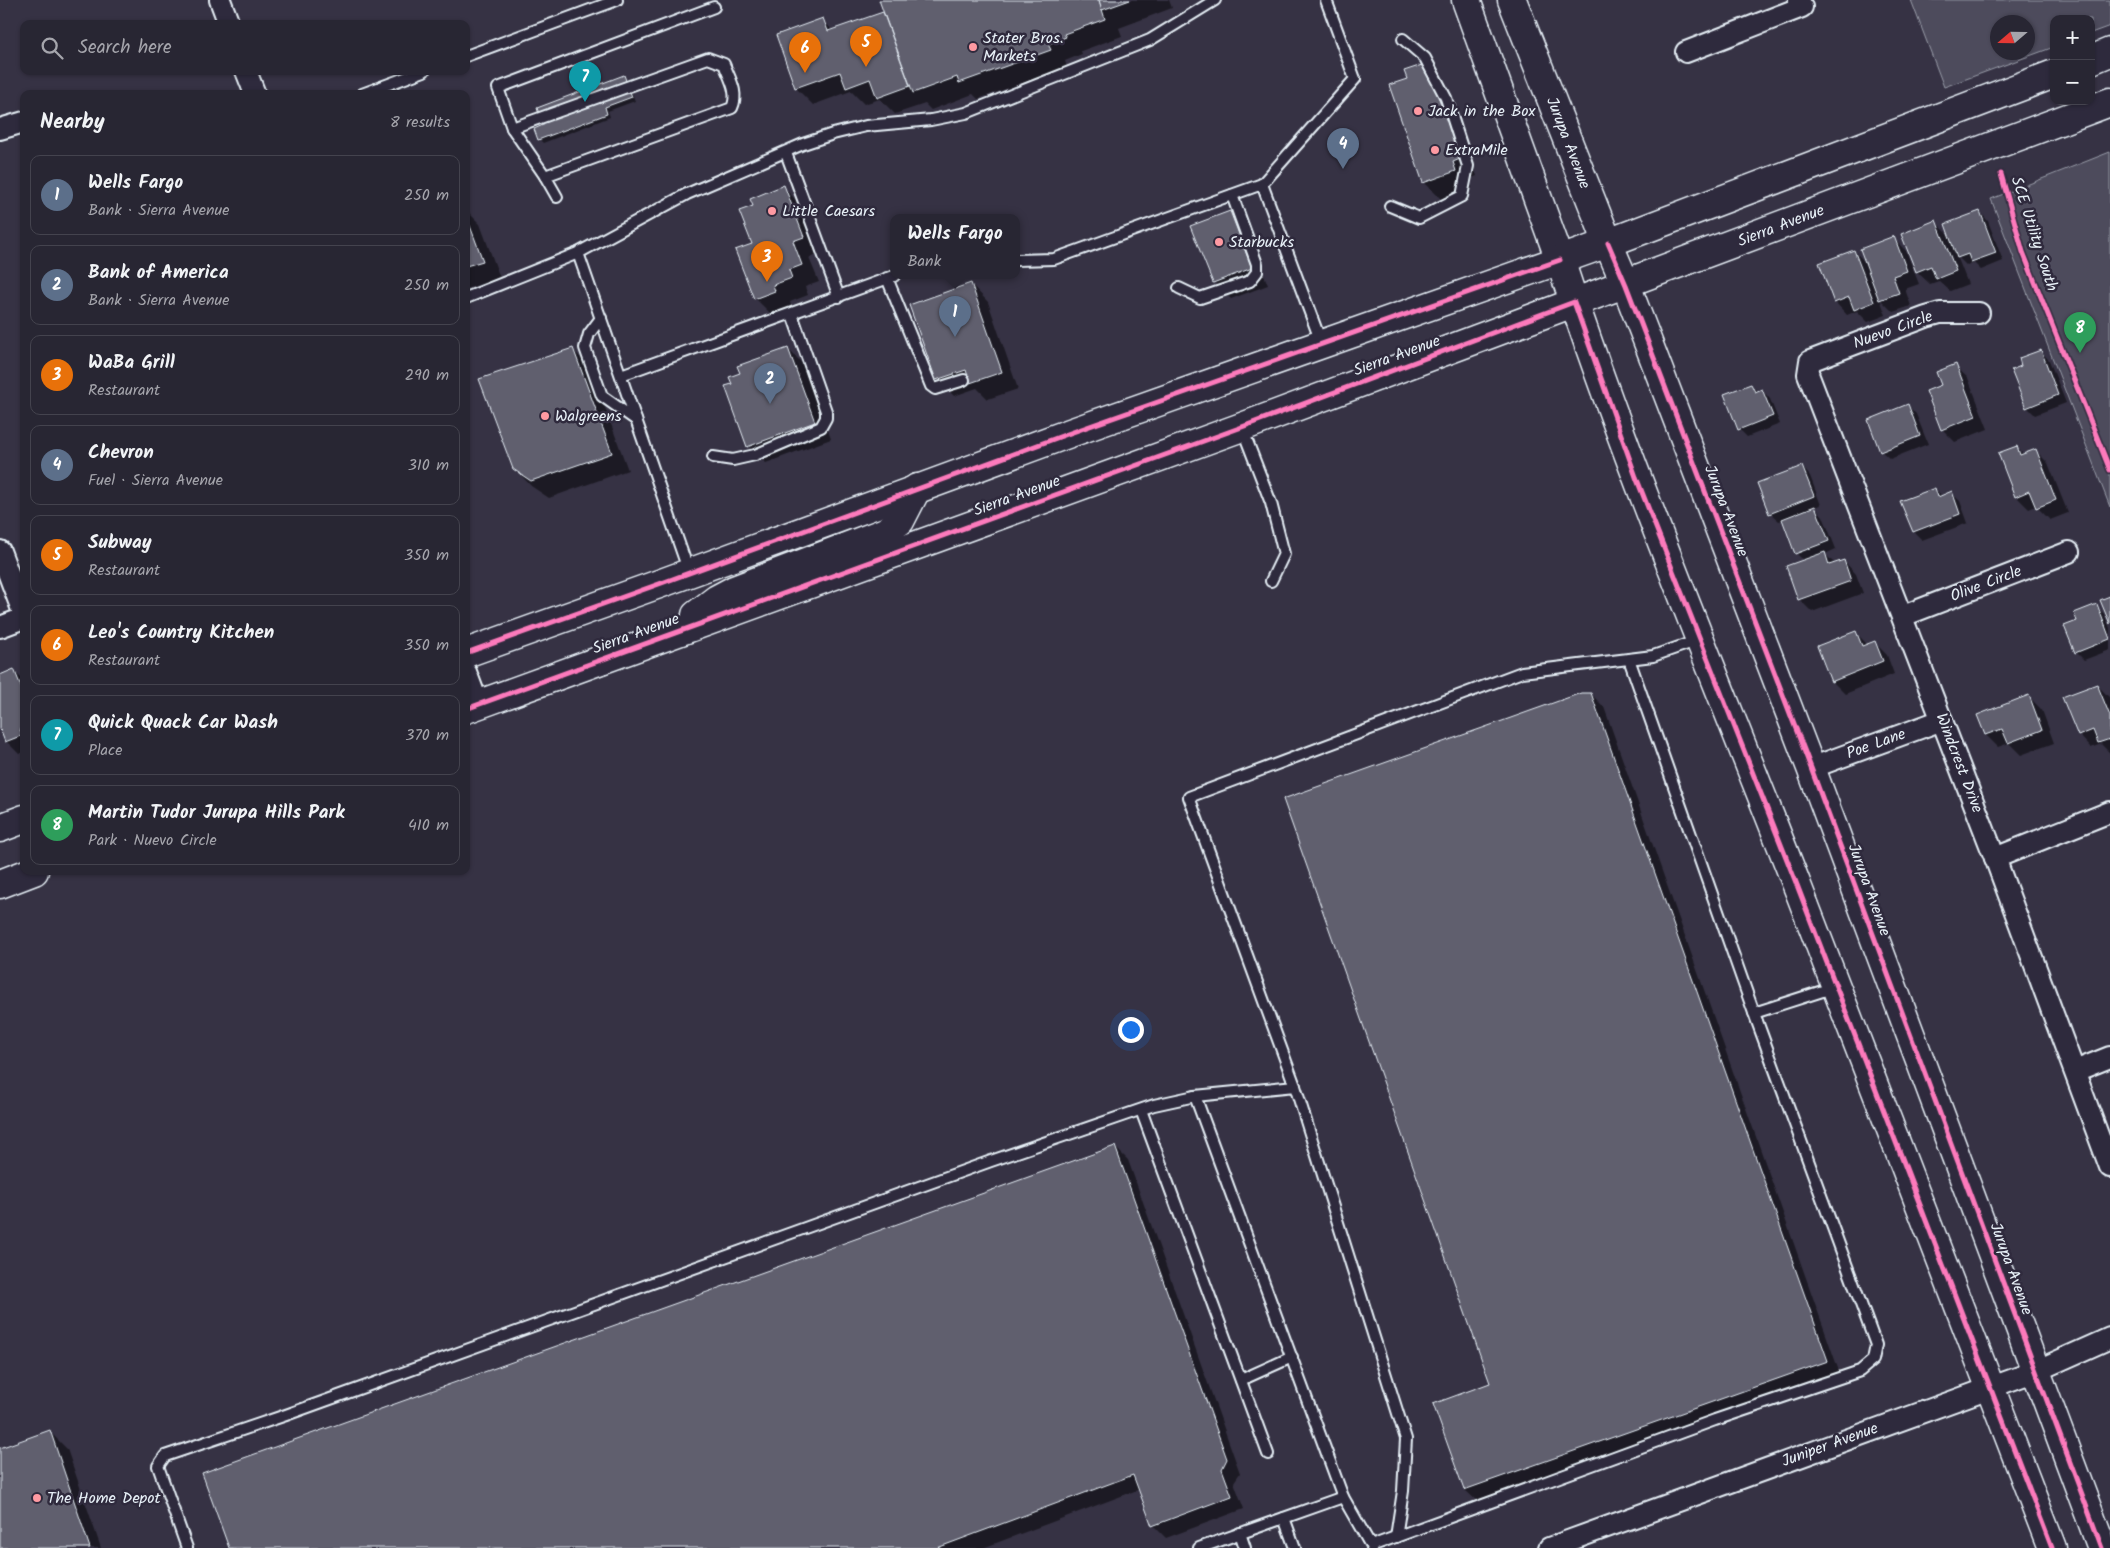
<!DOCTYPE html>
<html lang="en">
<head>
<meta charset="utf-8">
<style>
	:root { --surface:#282633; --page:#34323f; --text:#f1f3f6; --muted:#a5a5ac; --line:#44434e; --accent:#ff9aa2 }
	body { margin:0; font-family:Kalam,sans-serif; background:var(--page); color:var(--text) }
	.controls { position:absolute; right:15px; top:15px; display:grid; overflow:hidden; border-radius:10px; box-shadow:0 1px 4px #0004 }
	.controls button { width:45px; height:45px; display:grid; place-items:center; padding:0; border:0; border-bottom:1px solid var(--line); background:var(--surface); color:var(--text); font:25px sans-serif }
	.compass { position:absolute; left:1990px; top:15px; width:45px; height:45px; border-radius:50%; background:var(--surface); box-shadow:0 1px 4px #0004; rotate:250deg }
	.you { position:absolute; left:1130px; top:1029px; width:18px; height:18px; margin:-12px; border:4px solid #fff; border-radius:50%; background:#1a73e8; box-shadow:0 0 0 8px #1a73e833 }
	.badge { display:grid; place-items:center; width:32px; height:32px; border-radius:50%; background:var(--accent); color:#fff; font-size:16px; font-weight:700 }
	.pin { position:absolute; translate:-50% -41px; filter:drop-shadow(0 1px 2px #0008) }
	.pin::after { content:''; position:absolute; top:26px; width:18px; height:15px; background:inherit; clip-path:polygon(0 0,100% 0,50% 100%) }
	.popup { position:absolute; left:890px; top:214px; width:130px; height:65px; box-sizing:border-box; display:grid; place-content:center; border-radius:10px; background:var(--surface); filter:drop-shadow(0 1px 4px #0005); font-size:16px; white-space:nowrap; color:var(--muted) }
	.popup b { font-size:19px; color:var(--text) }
	.popup::after { content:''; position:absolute; left:50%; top:100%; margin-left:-10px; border:10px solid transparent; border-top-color:var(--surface) }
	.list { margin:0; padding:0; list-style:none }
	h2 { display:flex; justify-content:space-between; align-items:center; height:65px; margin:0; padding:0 20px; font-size:21px }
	h2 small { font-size:16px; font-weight:400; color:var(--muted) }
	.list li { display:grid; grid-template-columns:32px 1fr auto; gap:15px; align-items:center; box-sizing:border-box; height:80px; margin:0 10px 10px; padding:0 10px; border:1px solid var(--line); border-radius:10px }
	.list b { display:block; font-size:19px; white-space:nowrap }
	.list p { margin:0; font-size:16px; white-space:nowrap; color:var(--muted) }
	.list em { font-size:16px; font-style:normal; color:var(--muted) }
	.icon { flex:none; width:28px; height:28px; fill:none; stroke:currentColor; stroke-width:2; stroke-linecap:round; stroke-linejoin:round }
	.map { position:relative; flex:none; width:2110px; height:1548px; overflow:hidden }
	.search { position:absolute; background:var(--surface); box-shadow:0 1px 4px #0004; left:20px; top:20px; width:450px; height:55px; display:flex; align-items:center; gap:12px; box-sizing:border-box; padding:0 18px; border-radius:10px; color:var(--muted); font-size:19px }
	.panel { position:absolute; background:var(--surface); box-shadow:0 1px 4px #0004; left:20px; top:90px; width:450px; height:785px; border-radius:10px }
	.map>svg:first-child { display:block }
</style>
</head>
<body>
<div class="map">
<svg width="2110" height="1548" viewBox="0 0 2110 1548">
	<rect width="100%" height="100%" fill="#363244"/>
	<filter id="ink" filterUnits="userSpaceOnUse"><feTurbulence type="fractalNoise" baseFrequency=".02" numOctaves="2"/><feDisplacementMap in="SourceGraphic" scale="10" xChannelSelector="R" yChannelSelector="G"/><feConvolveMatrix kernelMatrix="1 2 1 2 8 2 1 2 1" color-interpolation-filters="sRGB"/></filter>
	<g filter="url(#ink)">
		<g fill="#4d4b5c" stroke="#9a9eaa" fill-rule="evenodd">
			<path d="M1911 0H2110V26L2091 33V19H2054V47L1944 87ZM1998 22H2028V52H1998Z"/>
			<polygon points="2110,152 2110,507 1991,199"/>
		</g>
		<g fill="#0007">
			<polygon points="880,0 1169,0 1172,8 1119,28 1122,36 1081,51 1082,54 1065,61 1067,67 978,99 973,94 931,110 925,104 895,114 880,99 864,104 851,91 813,105 796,88 777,36 823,20 833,31 884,12"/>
			<polygon points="1422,66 1447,91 1477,176 1469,179 1472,188 1441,199 1424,182 1408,80"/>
			<polygon points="623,76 627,80 635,101 608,111 610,117 543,143 539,139"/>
			<polygon points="783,187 800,204 820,254 809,258 819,282 805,287 808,295 790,302 792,308 772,315 755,298 754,244"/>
			<polygon points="466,205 470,214 480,224 500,278 466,289"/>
			<polygon points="1229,212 1246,229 1268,285 1231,299 1214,282"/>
			<polygon points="1980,212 1988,221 2003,261 1981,270 1974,263 1967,266 1957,256 1968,284 1950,291 1939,281 1930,284 1917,272 1936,222 1951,237"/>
			<polygon points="1893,238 1906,251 1919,284 1905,289 1911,306 1893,312 1880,299 1886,315 1868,322 1857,311 1847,315 1835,302 1854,251 1867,264"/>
			<polygon points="971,284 988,302 1018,389 988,399 977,388 954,396 937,379"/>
			<polygon points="788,349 805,366 831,439 766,463 748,446 734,385"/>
			<polygon points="573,350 590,367 628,470 549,498 531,486 514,468"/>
			<polygon points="2040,351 2049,360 2066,403 2035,415 2027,407 2023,367"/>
			<polygon points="1955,366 1968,378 1988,429 1955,442 1942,429 1943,386"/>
			<polygon points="1751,385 1758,392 1762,390 1770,399 1780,424 1747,437 1739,429"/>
			<polygon points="1907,405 1916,414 1928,444 1890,459 1881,451"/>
			<polygon points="2016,447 2024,455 2036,451 2048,463 2068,513 2050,520 2036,506 2029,509 2016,496"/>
			<polygon points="1802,467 1810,476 1821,505 1815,507 1823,516 1836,549 1825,554 1835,564 1844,561 1856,574 1863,593 1812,612 1799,599 1804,561 1796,553 1783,520 1779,521 1770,513"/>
			<polygon points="1935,489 1942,496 1951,493 1960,501 1968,523 1922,540 1914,532 1902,502"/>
			<polygon points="2096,606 2104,614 2110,628 2110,650 2084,660 2076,652 2078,622"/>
			<polygon points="1856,633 1868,645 1874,642 1887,655 1894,674 1845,694 1832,681"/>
			<polygon points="14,671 24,681 24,752 19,754 6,741 0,726 0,676"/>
			<polygon points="2097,685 2110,698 2110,753 2101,744 2091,748 2079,735"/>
			<polygon points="1591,694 1604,707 1840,1374 1478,1502 1465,1490 1492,1384"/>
			<polygon points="2029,697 2042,710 2054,743 2021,755 2009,743 1998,747 1986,735"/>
			<polygon points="1115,1147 1128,1160 1240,1473 1234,1482 1244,1509 1166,1538 1153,1525 1140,1489 983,1548 230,1548"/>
			<polygon points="50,1432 67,1449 101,1548 0,1548 0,1449"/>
		</g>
		<g fill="#605e6e" stroke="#e8f1f8">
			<polygon points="879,0 1099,0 1105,19 1064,34 1066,37 1048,44 1051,50 959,83 957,77 913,93"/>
			<polygon points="1099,0 1130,0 1102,10"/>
			<polygon points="883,12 910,86 877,98 870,79 846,88 840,72 795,88 776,35 823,18 828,31"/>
			<polygon points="1422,65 1426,73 1430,72 1460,159 1453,162 1456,171 1423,183 1389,85 1407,79 1404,71"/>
			<polygon points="624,75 632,97 605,107 607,114 538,140 534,129 543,125 537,108"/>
			<polygon points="784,185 804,237 793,241 802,265 789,270 792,278 773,285 775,291 754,299 735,250 752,244 739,211 753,206 750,199"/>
			<polygon points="1230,211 1252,268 1213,283 1190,226"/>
			<polygon points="1980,211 1996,253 1971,262 1968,254 1957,258 1945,224"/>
			<polygon points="466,215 483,261 466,266"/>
			<polygon points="1936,220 1956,271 1936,279 1931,266 1916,272 1901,234"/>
			<polygon points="1894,236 1907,271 1893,276 1899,293 1879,300 1860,249"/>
			<polygon points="1854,250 1874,302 1854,310 1849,297 1834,303 1819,263"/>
			<polygon points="971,283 1002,372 970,383 966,370 936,380 909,305"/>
			<polygon points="573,348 612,453 531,481 513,469 479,379"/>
			<polygon points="788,348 815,422 747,447 725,386 732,384 729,377 740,373 737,366"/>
			<polygon points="2041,350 2058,395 2026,408 2011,370 2021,366 2019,358"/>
			<polygon points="1956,364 1976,416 1941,430 1926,391 1941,385 1936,372"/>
			<polygon points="1751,384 1755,392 1762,389 1773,416 1738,430 1724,394"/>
			<polygon points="1908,404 1920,436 1880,452 1868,420"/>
			<polygon points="2017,446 2020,455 2036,449 2056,500 2036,508 2029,491 2015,497 1998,453"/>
			<polygon points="1802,466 1814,496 1769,514 1757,483"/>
			<polygon points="1935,488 1938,497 1952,491 1960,514 1913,532 1900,501"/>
			<polygon points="1815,506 1829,541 1795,554 1782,519"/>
			<polygon points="1825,552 1829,565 1844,560 1851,581 1798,600 1786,566"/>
			<polygon points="2110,596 2110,624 2100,600"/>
			<polygon points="2097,604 2110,639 2075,653 2064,626 2077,621 2074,613"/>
			<polygon points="1856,631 1862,646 1875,641 1883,661 1831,682 1817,646"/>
			<polygon points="14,669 24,694 24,728 20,730 23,735 5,742 0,729 0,675"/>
			<polygon points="2097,684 2110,716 2110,739 2098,743 2093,730 2078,736 2062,697"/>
			<polygon points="1581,693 1591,693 1828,1361 1464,1490 1433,1404 1490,1383 1283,799"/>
			<polygon points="2029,695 2042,730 2008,743 2002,729 1985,735 1977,715"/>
			<polygon points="1115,1146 1227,1459 1222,1469 1232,1496 1152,1526 1133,1475 937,1548 229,1548 202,1473"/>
			<polygon points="50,1430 90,1548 0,1548 0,1448"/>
		</g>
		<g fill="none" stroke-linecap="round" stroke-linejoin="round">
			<g stroke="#e8f1f8" stroke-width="14">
				<g id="service">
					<polyline points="466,56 617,0"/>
					<polyline points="362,94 424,71"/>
					<path d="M512 128 708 58 724 64C730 79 739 93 732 108L545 176"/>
					<polyline points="786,153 839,297"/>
					<polyline points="1262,184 1321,342"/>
					<polyline points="557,197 545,176 512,128 498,88 714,7"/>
					<polyline points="1390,206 1419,218 1462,196 1468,166 1446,98 1425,58 1403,39"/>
					<polyline points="578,253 689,572"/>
					<polyline points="1016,260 1054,259 1262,184 1355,79 1326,0"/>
					<polyline points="887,278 931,386 935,389 964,380"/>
					<polyline points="1179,288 1200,298 1250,281 1257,272 1257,264 1232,195"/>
					<polyline points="466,298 578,253 687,194 803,144 833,134 866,126 931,120 966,113 1150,40 1215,0"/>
					<polyline points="601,318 589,334 585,348 602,396 636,420"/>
					<polyline points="621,375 894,276"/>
					<polyline points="1242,428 1271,503 1284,554 1271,581"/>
					<polyline points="713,457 733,460 755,455 821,427 826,418 826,411 792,314"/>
					<polyline points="1629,659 1754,1013"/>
					<polyline points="1295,1086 1189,797 1522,672 1653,656 1699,640"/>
					<polyline points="1195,1096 1295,1086 1406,1439 1403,1491 1396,1537"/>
					<polyline points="1141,1110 1268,1454"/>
					<polyline points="1241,1380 1292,1357"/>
					<polyline points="1284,1518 1295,1548"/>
					<polyline points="1240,1533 1245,1548"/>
					<polyline points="187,1548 158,1466 165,1456 286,1415 991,1161 1154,1105 1195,1096 1343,1497"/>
					<polyline points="1199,1548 1343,1497 1371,1546"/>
					<polyline points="1372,1548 1371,1546 1715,1420 1860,1371 1873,1360 1876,1345 1754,1013 1835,987"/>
				</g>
			</g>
			<g stroke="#e8f1f8" stroke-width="24">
				<g id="minor">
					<polyline points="220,0 229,24"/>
					<polyline points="1686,52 1802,7 1799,0"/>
					<polyline points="246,71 255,94"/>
					<polyline points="0,129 24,122"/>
					<polyline points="1979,313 1940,313 1926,317 1810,361 1808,374 1995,858 2110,1167"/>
					<polyline points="0,551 24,615"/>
					<polyline points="1903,616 2069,552"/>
					<polyline points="0,627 24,618"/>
					<polyline points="466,672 478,704"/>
					<polyline points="1811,768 1942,720"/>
					<polyline points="1995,858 2110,812"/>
					<polyline points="2075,1071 2110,1057"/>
					<polyline points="1549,1548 2036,1371 2110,1338"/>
				</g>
			</g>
			<g stroke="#e8f1f8" stroke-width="31">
				<g id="secondary">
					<polyline points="1466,0 1560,260"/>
					<polyline points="1512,0 1608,243"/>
				</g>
			</g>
			<g stroke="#e8f1f8" stroke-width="31">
				<g id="primary">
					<polyline points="2091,60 2110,52"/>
					<polyline points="1608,243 1626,285 1811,768 2102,1548"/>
					<path d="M1560 260C1630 473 1717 680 1798 888 1884 1108 1968 1328 2052 1548"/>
					<polyline points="696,615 717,599 734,590 885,532 900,521 917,488"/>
					<polyline points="466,653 659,584 1070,433 1608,243 2054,74"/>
					<polyline points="466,709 1242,427 2110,102"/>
					<polyline points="0,828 24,819"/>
					<polyline points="0,884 34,871"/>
				</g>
			</g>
			<use href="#service" stroke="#2f2a3d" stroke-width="10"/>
			<use href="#minor" stroke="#2f2a3d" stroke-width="20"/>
			<use href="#secondary" stroke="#2f2a3d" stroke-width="28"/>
			<use href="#primary" stroke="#2f2a3d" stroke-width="28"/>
			<g stroke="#2f2a3d" stroke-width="8">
				<g id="cycleway">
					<polyline points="2001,174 2023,252 2110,470"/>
					<polyline points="1608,243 1626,285 1811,768 2102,1548"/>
					<polyline points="466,653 659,584 1070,433 1560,260"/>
					<polyline points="466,709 1242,427 1574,302 1636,477 1797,885 2052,1548"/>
				</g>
			</g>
			<use href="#cycleway" stroke="#fd7abc" stroke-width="5"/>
		</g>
	</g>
	<g fill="#ff9aa2" stroke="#2f2a3d" stroke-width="2">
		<circle cx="973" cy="47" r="5"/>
		<circle cx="1418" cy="111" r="5"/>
		<circle cx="1435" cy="150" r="5"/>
		<circle cx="772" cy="211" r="5"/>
		<circle cx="1219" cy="242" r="5"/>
		<circle cx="545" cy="416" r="5"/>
		<circle cx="37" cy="1498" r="5"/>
	</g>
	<g text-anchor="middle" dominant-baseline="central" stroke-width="5" stroke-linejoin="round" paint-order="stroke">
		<g font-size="16" fill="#e8f1f8" stroke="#2f2a3d" text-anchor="start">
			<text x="983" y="38">Stater Bros.<tspan x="983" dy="18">Markets</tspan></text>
			<text x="1428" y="111">Jack in the Box</text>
			<text x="1445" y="150">ExtraMile</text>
			<text x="782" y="211">Little Caesars</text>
			<text x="1229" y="242">Starbucks</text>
			<text x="555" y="416">Walgreens</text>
			<text x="47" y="1498">The Home Depot</text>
		</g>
		<g font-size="16" fill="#e8f1f8" stroke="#2f2a3d">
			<text transform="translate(1568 143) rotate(69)">Jurupa Avenue</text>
			<text transform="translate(1781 226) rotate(-21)">Sierra Avenue</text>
			<text transform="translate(2034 234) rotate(72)">SCE Utility South</text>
			<text transform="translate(1893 330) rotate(-20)">Nuevo Circle</text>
			<text transform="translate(1397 356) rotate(-20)">Sierra Avenue</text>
			<text transform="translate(1017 496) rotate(-20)">Sierra Avenue</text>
			<text transform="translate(1726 511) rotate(69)">Jurupa Avenue</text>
			<text transform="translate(1986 584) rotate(-21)">Olive Circle</text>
			<text transform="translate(636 634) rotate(-20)">Sierra Avenue</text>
			<text transform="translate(1876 744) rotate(-20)">Poe Lane</text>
			<text transform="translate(1959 763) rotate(69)">Windcrest Drive</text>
			<text transform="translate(1869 890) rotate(70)">Jurupa Avenue</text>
			<text transform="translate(2011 1269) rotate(70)">Jurupa Avenue</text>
			<text transform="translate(1830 1445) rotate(-20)">Juniper Avenue</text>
		</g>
	</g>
</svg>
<div class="controls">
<button>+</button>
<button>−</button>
</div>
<svg class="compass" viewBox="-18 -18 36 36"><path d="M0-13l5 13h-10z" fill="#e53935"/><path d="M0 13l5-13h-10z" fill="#a5a5ac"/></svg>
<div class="you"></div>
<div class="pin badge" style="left:955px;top:337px;background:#5c6f8a">1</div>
<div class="popup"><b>Wells Fargo</b>Bank</div>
<div class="pin badge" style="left:770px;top:404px;background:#5c6f8a">2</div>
<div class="pin badge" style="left:767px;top:282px;background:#e8710a">3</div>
<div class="pin badge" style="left:1343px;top:169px;background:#5c6f8a">4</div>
<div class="pin badge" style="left:866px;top:67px;background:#e8710a">5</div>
<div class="pin badge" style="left:805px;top:73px;background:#e8710a">6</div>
<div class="pin badge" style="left:585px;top:102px;background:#0f9aa8">7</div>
<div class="pin badge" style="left:2080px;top:353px;background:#2e9e5b">8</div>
<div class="search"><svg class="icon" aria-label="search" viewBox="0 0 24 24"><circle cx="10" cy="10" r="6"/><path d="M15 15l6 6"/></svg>Search here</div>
<section class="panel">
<h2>Nearby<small>8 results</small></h2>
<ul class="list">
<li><span class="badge" style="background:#5c6f8a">1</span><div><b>Wells Fargo</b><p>Bank · Sierra Avenue</p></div><em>250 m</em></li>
<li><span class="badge" style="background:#5c6f8a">2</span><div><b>Bank of America</b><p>Bank · Sierra Avenue</p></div><em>250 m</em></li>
<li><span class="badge" style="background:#e8710a">3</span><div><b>WaBa Grill</b><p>Restaurant</p></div><em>290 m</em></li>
<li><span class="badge" style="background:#5c6f8a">4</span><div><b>Chevron</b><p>Fuel · Sierra Avenue</p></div><em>310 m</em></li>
<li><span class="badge" style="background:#e8710a">5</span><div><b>Subway</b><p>Restaurant</p></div><em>350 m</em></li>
<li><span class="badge" style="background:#e8710a">6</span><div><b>Leo's Country Kitchen</b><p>Restaurant</p></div><em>350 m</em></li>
<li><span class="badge" style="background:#0f9aa8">7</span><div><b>Quick Quack Car Wash</b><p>Place</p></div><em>370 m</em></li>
<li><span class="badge" style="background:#2e9e5b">8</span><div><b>Martin Tudor Jurupa Hills Park</b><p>Park · Nuevo Circle</p></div><em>410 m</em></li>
</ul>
</section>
</div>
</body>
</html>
